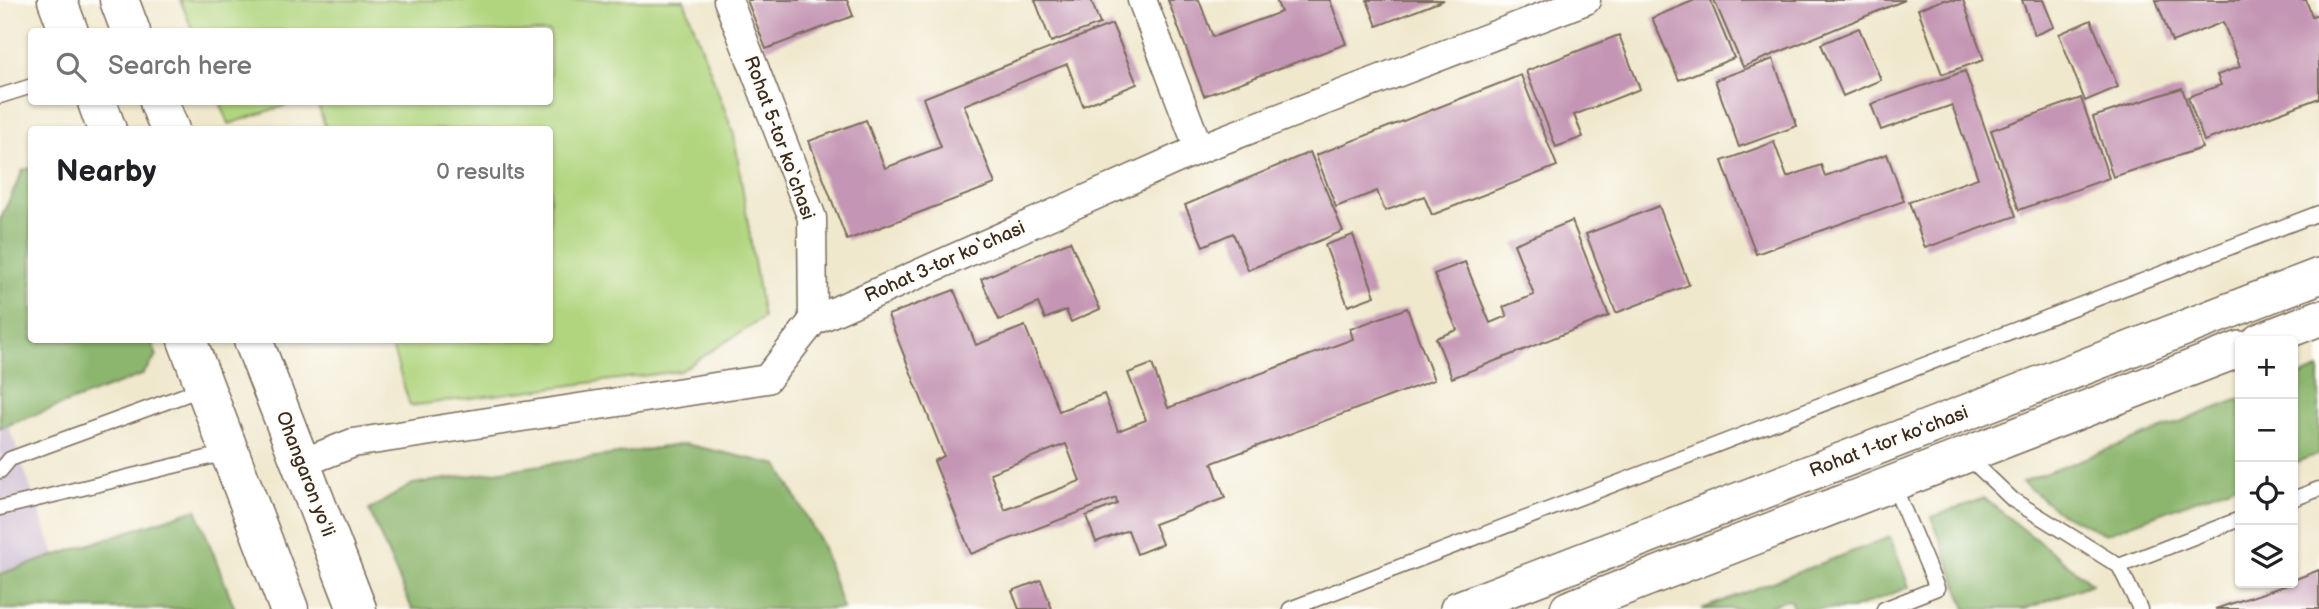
<!DOCTYPE html>
<html lang="en">
<head>
<meta charset="utf-8">
<style>
	:root { --surface:#fff; --page:#f2f2f2; --text:#202124; --muted:#757577; --line:#e0e0e0 }
	body { margin:0; font-family:"Balsamiq Sans",sans-serif; background:var(--page); color:var(--text) }
	.controls { position:absolute; right:21px; bottom:21px; display:grid; overflow:hidden; border-radius:7px; box-shadow:0 2px 5px #0004 }
	.controls button { width:63px; height:63px; display:grid; place-items:center; padding:0; border:0; border-bottom:2px solid var(--line); background:var(--surface); color:var(--text); font:35px sans-serif }
	.list { margin:0; padding:0; list-style:none }
	h2 { display:flex; justify-content:space-between; align-items:center; height:91px; margin:0; padding:0 28px; font-size:30px }
	h2 small { font-size:23px; font-weight:400; color:var(--muted) }
	.icon { flex:none; width:38px; height:38px; fill:none; stroke:currentColor; stroke-width:2; stroke-linecap:round; stroke-linejoin:round }
	.map { position:relative; flex:none; width:2319px; height:609px; overflow:hidden }
	.search { position:absolute; background:var(--surface); box-shadow:0 2px 5px #0004; left:28px; top:28px; width:525px; height:77px; display:flex; align-items:center; gap:18px; box-sizing:border-box; padding:0 24px; border-radius:7px; color:var(--muted); font-size:26px }
	.panel { position:absolute; background:var(--surface); box-shadow:0 2px 5px #0004; left:28px; top:126px; width:525px; height:217px; border-radius:7px }
	.map>svg:first-child { display:block }
</style>
</head>
<body>
<div class="map">
<svg width="2319" height="609" viewBox="0 0 2319 609">
	<rect width="100%" height="100%" fill="#fdfcf7"/>
	<filter id="ink" filterUnits="userSpaceOnUse"><feTurbulence type="fractalNoise" baseFrequency=".0143" numOctaves="2"/><feDisplacementMap in="SourceGraphic" scale="14" xChannelSelector="R" yChannelSelector="G"/><feConvolveMatrix kernelMatrix="1 2 1 2 8 2 1 2 1" color-interpolation-filters="sRGB"/></filter>
	<filter id="wash" filterUnits="userSpaceOnUse"><feTurbulence type="fractalNoise" baseFrequency=".00686" numOctaves="4" result="noise"/><feDisplacementMap in="SourceGraphic" scale="28" xChannelSelector="R" yChannelSelector="G"/><feGaussianBlur stdDeviation="1.57" result="paint"/><feColorMatrix in="noise" values="0 0 0 0 0 0 0 0 0 0 0 0 0 0 0 0 0 1.4 0 .05"/><feComposite in="paint" operator="in"/></filter>
	<g filter="url(#wash)">
		<rect width="100%" height="100%" fill="#f0e8cd"/>
		<polygon fill="#cdbed2" points="0,402 74,609 0,609"/>
		<g fill="#b1d57f" stroke="#76804e" stroke-width="2">
			<polygon points="180,0 684,0 734,135 763,318 680,371 410,406 390,340 550,340 550,130 326,129 317,102 550,102 550,32 193,31"/>
			<polygon points="220,102 296,102 229,124"/>
		</g>
		<g fill="#8cb66e" stroke="#647046" stroke-width="2">
			<polygon points="31,168 32,340 151,340 157,356 142,375 0,428 0,220 23,170"/>
			<polygon points="2319,369 2319,454 2293,463 2293,379"/>
			<polygon points="2240,399 2240,483 2106,534 2060,513 2022,482"/>
			<polygon points="685,444 778,465 822,545 843,609 412,609 369,510 413,484"/>
			<polygon points="1984,498 2092,584 2025,609 1966,609 1932,517"/>
			<polygon points="196,509 235,609 0,609 0,574"/>
			<polygon points="1890,537 1909,587 1853,609 1794,609 1789,599 1763,609 1702,609"/>
		</g>
		<g id="blocks">
			<g fill="#c495b4" fill-rule="evenodd">
				<polygon points="747,0 847,0 853,16 766,49"/>
				<polygon points="1035,0 1091,0 1100,24 1051,42"/>
				<polygon points="1168,0 1199,0 1213,37 1281,12 1276,0 1330,0 1346,44 1204,96"/>
				<polygon points="1367,0 1444,0 1377,26"/>
				<polygon points="1695,0 1710,0 1734,58 1679,80 1652,18"/>
				<polygon points="1714,0 1905,0 1743,67"/>
				<polygon points="1943,0 1963,0 1984,60 1942,74 1918,9"/>
				<polygon points="2022,0 2043,0 2054,27 2035,35"/>
				<polygon points="2156,0 2306,0 2312,16 2319,14 2319,98 2204,141 2188,97 2221,85 2217,75 2240,67 2223,22 2172,42"/>
				<polygon points="2091,20 2118,87 2085,101 2059,34"/>
				<polygon points="1112,24 1137,84 1083,106 1067,64 964,105 995,184 847,240 809,141 866,120 885,168 941,147 923,98"/>
				<polygon points="1859,28 1881,80 1843,96 1821,44"/>
				<polygon points="1619,35 1640,89 1574,115 1583,137 1556,147 1526,71"/>
				<polygon points="1773,59 1797,126 1739,147 1715,80"/>
				<polygon points="1965,71 2016,216 1925,248 1909,202 1978,178 1952,105 1881,130 1871,104"/>
				<polygon points="1521,75 1557,166 1432,215 1424,196 1385,211 1377,191 1336,207 1316,155"/>
				<polygon points="2182,88 2202,148 2113,177 2093,117"/>
				<polygon points="2081,98 2109,178 2019,210 1991,130"/>
				<polygon points="1774,142 1787,177 1821,165 1825,176 1887,154 1904,201 1756,254 1722,161"/>
				<polygon points="1310,152 1343,231 1248,270 1233,233 1203,246 1185,205"/>
				<polygon points="1659,206 1689,285 1616,313 1586,234"/>
				<polygon points="1572,221 1609,316 1452,378 1436,338 1457,330 1434,274 1465,262 1490,323 1507,316 1503,307 1534,295 1514,244"/>
				<polygon points="1353,235 1375,296 1348,306 1325,245"/>
				<polygon points="1070,241 1100,309 1071,322 1066,310 1045,319 1038,303 999,320 981,279"/>
				<path d="M954 290 976 345 1025 326 1059 411 1104 394 1118 431 1146 420 1128 373 1152 364 1168 408 1353 339 1350 329 1407 308 1434 380 1212 463 1225 498 1154 524 1162 544 1137 554 1128 530 1096 542 1086 516 1117 504 1116 498 971 554 934 461 944 456 888 315ZM1066 444 1080 481 1005 510 990 473Z"/>
				<polygon points="2319,570 2319,609 2215,609 2293,583 2293,580"/>
				<polygon points="1041,580 1052,609 1019,609 1012,591"/>
			</g>
		</g>
	</g>
	<g filter="url(#ink)">
		<use href="#blocks" fill-opacity="0" stroke="#7a6c5b" stroke-width="2"/>
		<g fill="none" stroke-linecap="round" stroke-linejoin="round">
			<g stroke="#7a6c5b" stroke-width="17">
				<g id="service">
					<polyline points="0,96 32,86"/>
					<polyline points="1967,456 2013,500 2119,566 2140,609"/>
					<polyline points="0,471 10,459 204,388"/>
					<polyline points="2293,499 2319,489"/>
					<polyline points="0,508 227,453"/>
					<polyline points="2119,566 2240,519"/>
					<polyline points="1290,609 2319,213"/>
					<polyline points="1884,609 1937,588 1893,484"/>
				</g>
			</g>
			<g stroke="#7a6c5b" stroke-width="31">
				<g id="minor">
					<polyline points="728,0 812,218 813,321"/>
					<polyline points="1142,0 1199,149"/>
					<polyline points="302,463 353,443 767,379 813,321 1199,149 1586,0"/>
				</g>
			</g>
			<g stroke="#7a6c5b" stroke-width="38">
				<g id="tertiary">
					<polyline points="2260,341 2319,318"/>
					<polyline points="1458,609 2319,276"/>
					<polyline points="1568,609 2240,349"/>
				</g>
			</g>
			<g stroke="#7a6c5b" stroke-width="41">
				<g id="trunk">
					<polyline points="57,0 69,32"/>
					<polyline points="119,0 131,32"/>
					<polyline points="97,102 107,130"/>
					<polyline points="159,102 170,130"/>
					<polyline points="187,340 289,609"/>
					<polyline points="253,340 357,609"/>
				</g>
			</g>
			<use href="#service" stroke="#fff" stroke-width="14"/>
			<use href="#minor" stroke="#fff" stroke-width="28"/>
			<use href="#tertiary" stroke="#fff" stroke-width="35"/>
			<use href="#trunk" stroke="#fff" stroke-width="38"/>
		</g>
	</g>
	<g text-anchor="middle" dominant-baseline="central" stroke-width="5" stroke-linejoin="round" paint-order="stroke">
		<g font-size="19" fill="#3b2a1e" stroke="#fdfcf7">
			<text transform="translate(779 138) rotate(70)">Rohat 5-tor ko‘chasi</text>
			<text transform="translate(945 262) rotate(-24)">Rohat 3-tor ko‘chasi</text>
			<text transform="translate(1889 442) rotate(-21)">Rohat 1-tor koʻchasi</text>
			<text transform="translate(305 474) rotate(69)">Ohangaron yoʻli</text>
		</g>
	</g>
</svg>
<div class="controls">
<button>+</button>
<button>−</button>
<button><svg class="icon" aria-label="locate" viewBox="0 0 24 24"><circle cx="12" cy="12" r="6"/><path d="M12 2v4M12 18v4M2 12h4M18 12h4"/></svg></button>
<button><svg class="icon" aria-label="layers" viewBox="0 0 24 24"><path d="M12 4l9 5-9 5-9-5zM3 14l9 5 9-5"/></svg></button>
</div>
<div class="search"><svg class="icon" aria-label="search" viewBox="0 0 24 24"><circle cx="10" cy="10" r="6"/><path d="M15 15l6 6"/></svg>Search here</div>
<section class="panel">
<h2>Nearby<small>0 results</small></h2>
<ul class="list">
</ul>
</section>
</div>
</body>
</html>
